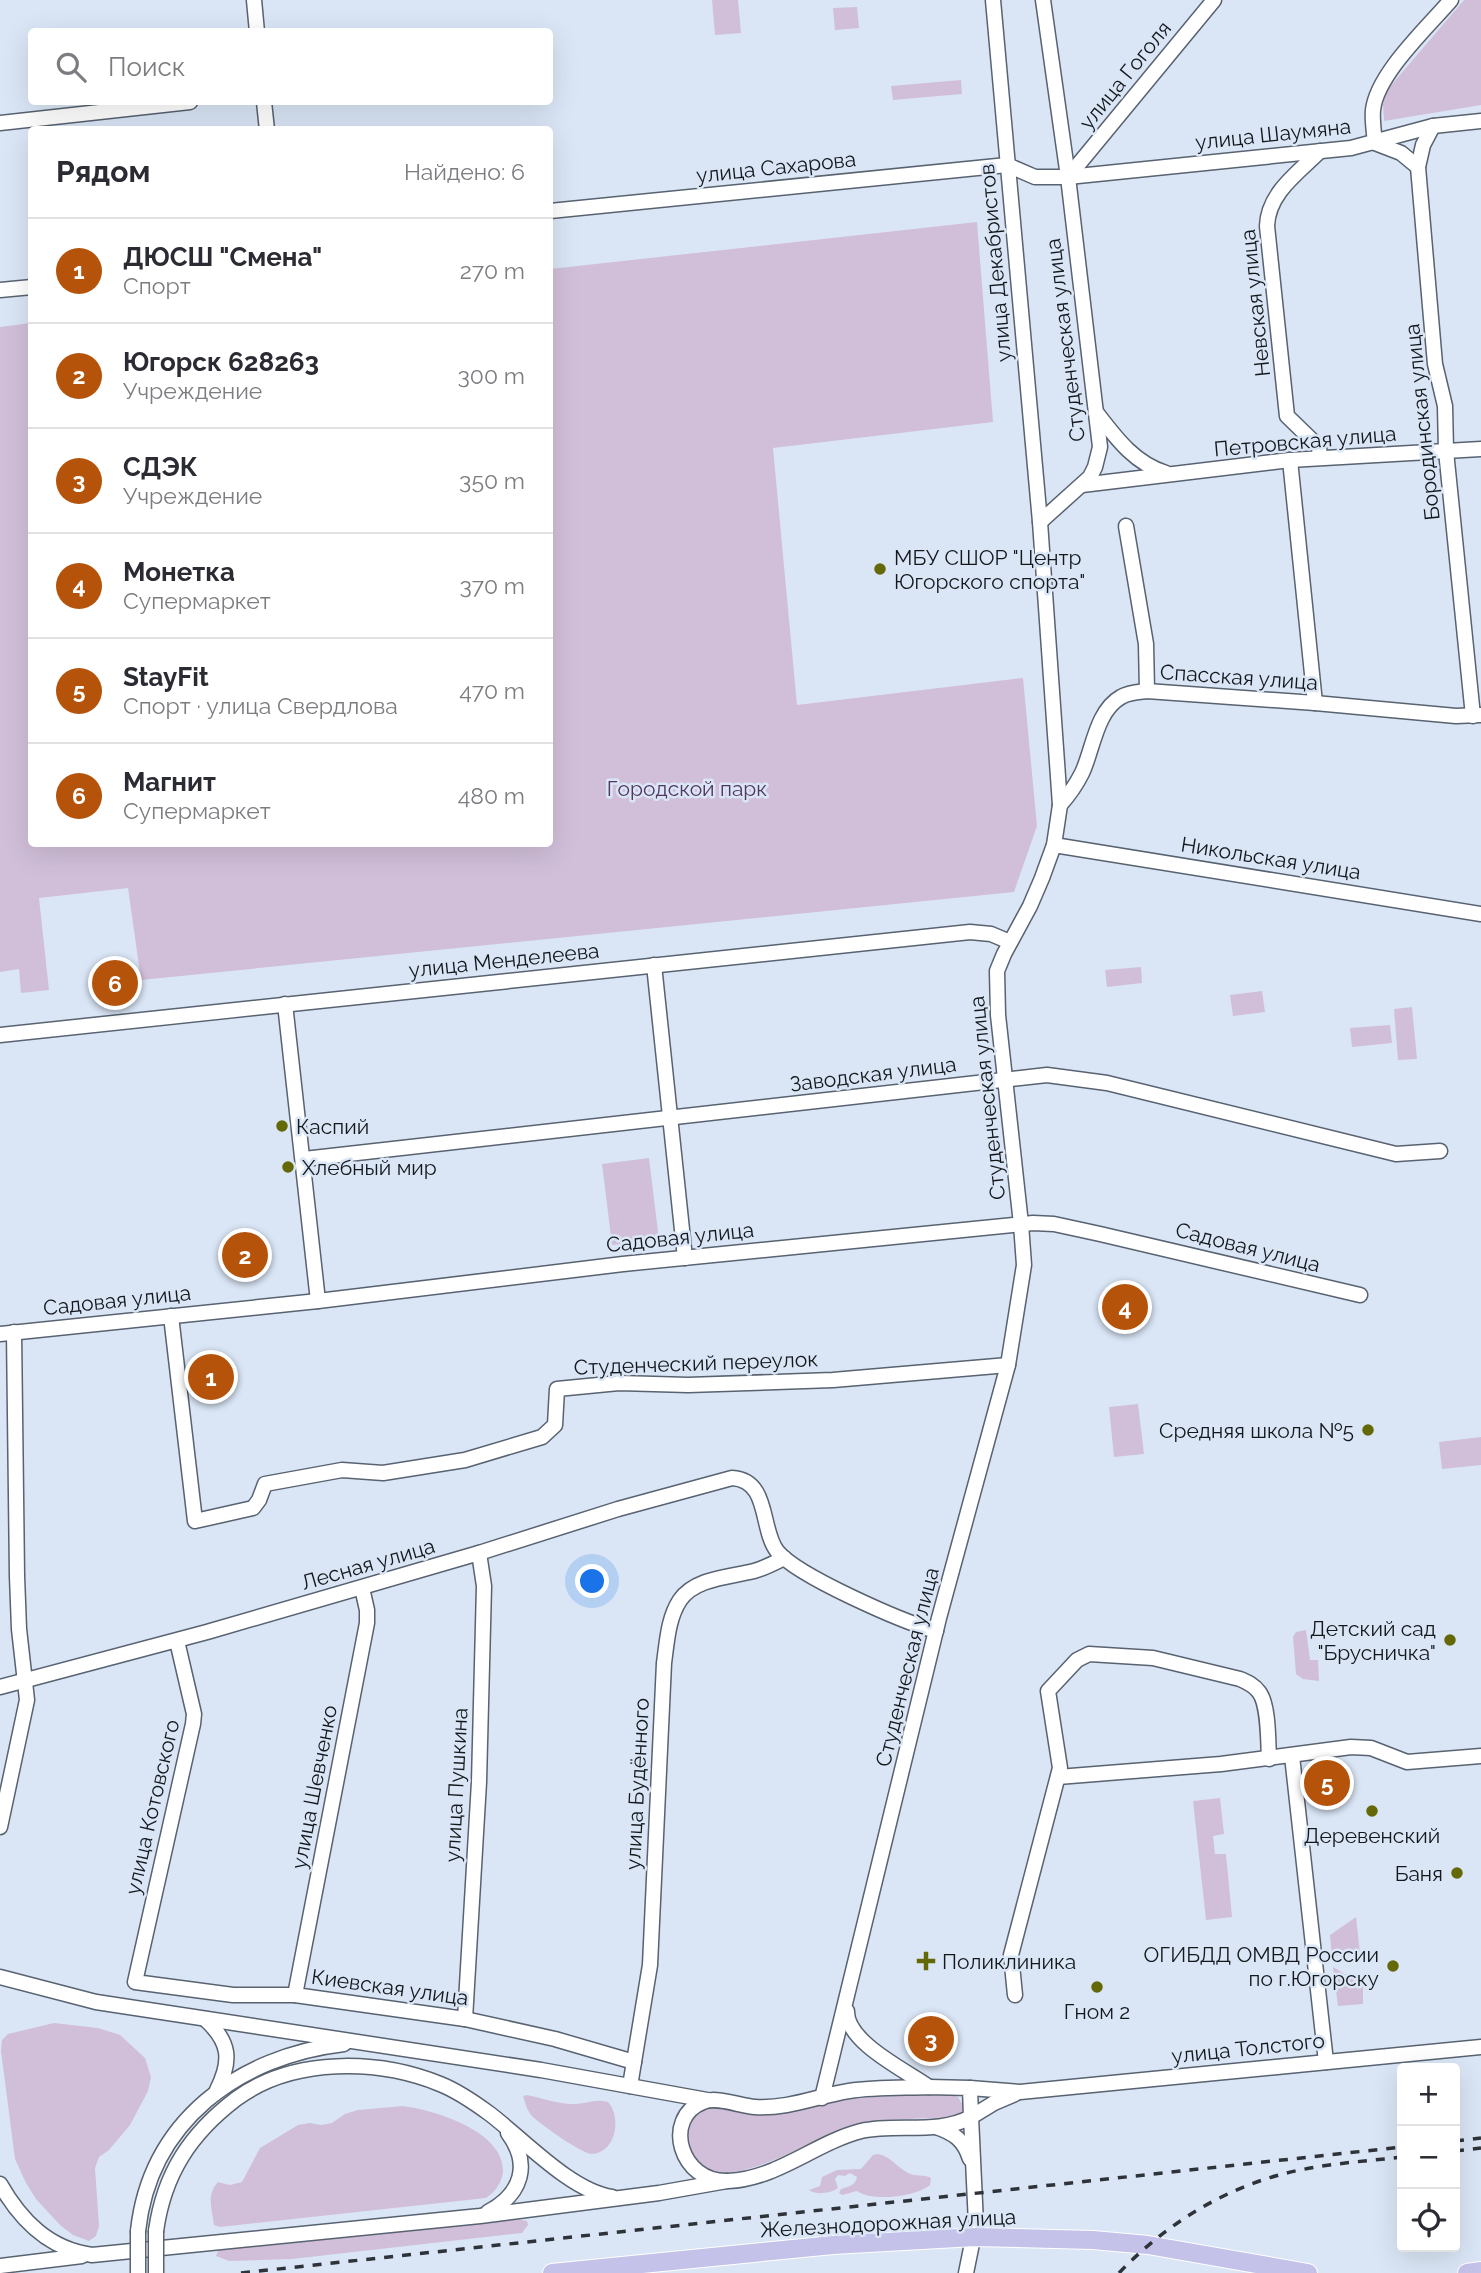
<!DOCTYPE html>
<html lang="ru">
<head>
<meta charset="utf-8">
<style>
	:root { --surface:#fff; --page:#f7f7f7; --text:#2b2b33; --muted:#7c7c81; --line:#e1e1e2; --accent:#b45309 }
	body { margin:0; font-family:Raleway,sans-serif; background:var(--page); color:var(--text) }
	.controls { position:absolute; right:21px; bottom:21px; display:grid; overflow:hidden; border-radius:7px; box-shadow:0 7px 28px #0002 }
	.controls button { width:63px; height:63px; display:grid; place-items:center; padding:0; border:0; border-bottom:2px solid var(--line); background:var(--surface); color:var(--text); font:35px sans-serif }
	.you { position:absolute; left:593px; top:1582px; width:24px; height:24px; margin:-18px; border:5px solid #fff; border-radius:50%; background:#1a73e8; box-shadow:0 0 0 10px #1a73e833 }
	.badge { display:grid; place-items:center; width:46px; height:46px; border-radius:50%; background:var(--accent); color:#fff; font-size:23px; font-weight:700 }
	.pin { position:absolute; translate:-50% -50%; border:4px solid #fff; box-shadow:0 2px 7px #0006 }
	.list { margin:0; padding:0; list-style:none }
	h2 { display:flex; justify-content:space-between; align-items:center; height:91px; margin:0; padding:0 28px; font-size:30px }
	h2 small { font-size:23px; font-weight:400; color:var(--muted) }
	.list li { display:grid; grid-template-columns:46px 1fr auto; gap:21px; align-items:center; box-sizing:border-box; height:105px; padding:0 28px; border-top:2px solid var(--line) }
	.list b { display:block; font-size:26px; white-space:nowrap }
	.list p { margin:0; font-size:23px; white-space:nowrap; color:var(--muted) }
	.list em { font-size:23px; font-style:normal; color:var(--muted) }
	.icon { flex:none; width:38px; height:38px; fill:none; stroke:currentColor; stroke-width:2; stroke-linecap:round; stroke-linejoin:round }
	.map { position:relative; flex:none; width:1481px; height:2273px; overflow:hidden }
	.search { position:absolute; background:var(--surface); box-shadow:0 7px 28px #0002; left:28px; top:28px; width:525px; height:77px; display:flex; align-items:center; gap:18px; box-sizing:border-box; padding:0 24px; border-radius:7px; color:var(--muted); font-size:26px }
	.panel { position:absolute; background:var(--surface); box-shadow:0 7px 28px #0002; left:28px; top:126px; width:525px; height:721px; border-radius:7px }
	.map>svg:first-child { display:block }
</style>
</head>
<body>
<div class="map">
<svg width="1481" height="2273" viewBox="0 0 1481 2273">
	<rect width="100%" height="100%" fill="#dae6f6"/>
	<g fill="#d1bfd9">
		<polygon points="712,0 738,0 741,33 715,35"/>
		<polygon points="1464,0 1481,0 1481,105 1384,121 1383,105 1387,90"/>
		<polygon points="857,7 859,28 835,30 833,8"/>
		<polygon points="961,80 962,94 893,100 891,86"/>
		<polygon points="977,222 993,422 773,448 797,705 1023,678 1037,826 1014,892 141,980 128,888 39,898 49,990 21,993 19,969 0,972 0,327 31,323 32,844 550,844 550,269"/>
		<polygon points="1141,967 1142,983 1107,987 1105,970"/>
		<polygon points="1262,991 1265,1012 1233,1016 1230,995"/>
		<polygon points="1412,1007 1417,1059 1398,1060 1394,1009"/>
		<polygon points="1390,1025 1392,1043 1352,1047 1350,1028"/>
		<polygon points="649,1158 659,1240 612,1245 602,1164"/>
		<polygon points="1138,1404 1144,1454 1114,1457 1109,1407"/>
		<polygon points="1481,1437 1481,1465 1442,1469 1439,1442"/>
		<polygon points="1306,1630 1310,1660 1318,1660 1319,1681 1303,1679 1296,1674 1293,1637 1296,1632"/>
		<polygon points="1220,1798 1224,1834 1213,1836 1215,1854 1226,1854 1232,1917 1206,1920 1193,1801"/>
		<polygon points="1356,1917 1360,1953 1332,1956 1330,1935"/>
		<polygon points="1333,1967 1363,1985 1363,2004 1338,2006"/>
		<polygon points="54,2023 98,2028 120,2035 145,2058 151,2077 148,2091 130,2125 109,2150 99,2157 95,2168 99,2226 96,2236 89,2241 73,2235 60,2225 36,2199 26,2183 15,2159 1,2051 2,2040 8,2034"/>
		<path d="M527 2095C543 2098 557 2104 573 2104 586 2104 596 2098 608 2102 622 2117 616 2153 592 2154 582 2154 540 2124 532 2116 527 2111 525 2102 523 2096Z"/>
		<path d="M952 2095 958 2097 964 2107 962 2114 955 2117C924 2119 890 2118 859 2123 827 2129 702 2215 689 2147 687 2135 690 2115 703 2110 715 2105 747 2114 761 2114 796 2114 828 2101 862 2098 891 2095 922 2096 952 2095Z"/>
		<path d="M403 2106C434 2110 504 2131 503 2171 502 2183 495 2192 486 2198L220 2227 214 2225C212 2209 206 2195 218 2182L230 2185 242 2182 260 2148 298 2125 310 2123 321 2125 332 2123 345 2114 358 2110Z"/>
		<path d="M878 2154C890 2156 897 2167 908 2173 916 2177 924 2174 931 2178L930 2185C916 2197 872 2202 857 2191L842 2195 839 2193 841 2189C849 2186 855 2186 857 2177L850 2173 845 2176 838 2175 835 2179 838 2188C830 2194 816 2195 809 2190L820 2186 822 2177 837 2170 861 2169 873 2155Z"/>
		<polygon points="516,2219 527,2221 528,2225 522,2233 292,2259 229,2261 216,2256 219,2248"/>
	</g>
	<g fill="none" stroke-linecap="round" stroke-linejoin="round">
		<g stroke="#586270" stroke-width="17">
			<g id="minor">
				<polyline points="254,0 257,32"/>
				<polyline points="264,102 267,130"/>
				<polyline points="0,123 190,102"/>
				<polyline points="1433,126 1423,145 1418,167 1435,364 1445,406 1446,451 1473,716"/>
				<path d="M1418 167 1401 153 1375 143C1374 132 1372 121 1373 110 1377 74 1427 28 1451 0"/>
				<polyline points="1068,177 1214,0"/>
				<polyline points="550,211 1007,165 1035,177 1068,177 1351,148 1433,126 1481,121"/>
				<polyline points="0,290 32,287"/>
				<path d="M1096 412C1116 438 1134 463 1166 473"/>
				<path d="M1320 457 1319 447 1287 416 1267 226C1268 193 1298 173 1320 151"/>
				<polyline points="1290,460 1315,703"/>
				<polyline points="1082,485 1290,460 1481,449"/>
				<polyline points="1040,522 1090,477 1095,467 1100,447 1068,177 1043,0"/>
				<polyline points="1126,526 1146,644 1147,691"/>
				<path d="M1060 805C1069 795 1076 785 1082 773 1093 750 1096 711 1121 697 1129 692 1138 692 1147 691L1315 703 1456 716 1480 715"/>
				<polyline points="1054,845 1481,914"/>
				<polyline points="654,965 685,1258"/>
				<polyline points="285,1004 318,1301"/>
				<polyline points="0,1035 970,932 991,934 1010,942"/>
				<polyline points="304,1159 1047,1075 1107,1083 1396,1154 1440,1151"/>
				<polyline points="171,1316 195,1521 253,1508 259,1500 265,1484 342,1470 383,1473 465,1460 542,1437 555,1425 557,1389 619,1383 688,1385 833,1380 1008,1365"/>
				<polyline points="0,1334 318,1301 623,1264 1033,1223 1054,1224 1100,1234 1360,1295"/>
				<polyline points="177,1641 194,1714 193,1724 135,1982 233,1995 295,1995 465,2019 555,2039 634,2062"/>
				<path d="M0 1687 207 1632 479 1553 618 1509 732 1478C770 1480 760 1529 777 1551 797 1576 903 1622 936 1631"/>
				<polyline points="1292,1756 1326,2062"/>
				<polyline points="1058,1777 1221,1764 1351,1747 1371,1748 1407,1762 1481,1756"/>
				<polyline points="0,1827 27,1700 19,1629 17,1576 14,1332"/>
				<polyline points="0,1977 96,2002 541,2070 707,2100"/>
				<polyline points="295,1995 367,1623 367,1610 362,1588"/>
				<path d="M1015 1995 1011 1955 1060 1768 1048 1691 1077 1660 1089 1654 1153 1658 1240 1679C1247 1682 1254 1685 1259 1692 1269 1705 1268 1742 1269 1759"/>
				<path d="M847 2011C846 2042 905 2070 929 2087"/>
				<path d="M205 2019C230 2042 232 2060 217 2090"/>
				<polyline points="465,2019 479,1782 484,1586 479,1553"/>
				<path d="M630 2086 650 1965 664 1663C667 1642 668 1618 680 1600 695 1578 730 1577 754 1571 765 1568 774 1563 784 1558"/>
				<path d="M929 2087 970 2088 971 2117C938 2135 897 2123 861 2131 815 2143 777 2179 728 2181 680 2183 662 2118 703 2102 717 2096 740 2106 755 2107 789 2109 817 2096 849 2091 875 2087 902 2088 929 2087Z"/>
				<polyline points="970,2088 1020,2092 1481,2047"/>
				<polyline points="822,2098 939,1618 1008,1365 1024,1265 1021,1224 998,1015 997,971 1004,954 1030,906 1042,878 1054,845 1060,805 1040,522 993,0"/>
				<path d="M936 2127C954 2133 964 2140 970 2159"/>
				<path d="M0 2184C21 2221 49 2249 92 2255L480 2216 659 2193 727 2181"/>
				<path d="M488 2212C522 2194 531 2164 508 2133"/>
				<path d="M138 2231C150 2121 239 2056 344 2044"/>
				<path d="M156 2231C164 2174 190 2134 236 2099 293 2057 378 2059 440 2084 458 2091 475 2103 490 2114 524 2140 571 2191 612 2197"/>
				<polyline points="0,2266 82,2256"/>
				<polyline points="966,2273 976,2224 971,2117 994,2103 1015,2094"/>
			</g>
		</g>
		<g stroke="#fff" stroke-width="20">
			<g id="major">
				<polyline points="552,2273 833,2245 975,2237 1093,2240 1148,2245 1308,2273"/>
				<polyline points="1467,2273 1481,2271"/>
			</g>
		</g>
		<use href="#minor" stroke="#fff" stroke-width="14"/>
		<use href="#major" stroke="#c4c2e9" stroke-width="18"/>
		<g stroke="#2e3339" stroke-width="3.5" stroke-dasharray="9 9" stroke-linecap="butt">
			<polyline points="1455,2141 1481,2138"/>
			<polyline points="1455,2151 1481,2148"/>
			<polyline points="241,2273 1402,2147"/>
			<path d="M1119 2273C1168 2222 1230 2184 1300 2170 1334 2163 1368 2161 1402 2157"/>
		</g>
		<g stroke="#586270" stroke-width="17" stroke-linecap="butt">
			<g id="minor-bridge">
				<polyline points="138,2273 138,2231"/>
				<polyline points="156,2273 156,2231"/>
			</g>
		</g>
		<use href="#minor-bridge" stroke="#fff" stroke-width="14"/>
	</g>
	<g fill="#646807" stroke="#dae6f6" stroke-width="2.5">
		<circle cx="880" cy="569" r="7"/>
		<circle cx="282" cy="1126" r="7"/>
		<circle cx="288" cy="1167" r="7"/>
		<circle cx="1368" cy="1430" r="7"/>
		<circle cx="1450" cy="1640" r="7"/>
		<circle cx="1372" cy="1811" r="7"/>
		<circle cx="1457" cy="1873" r="7"/>
		<path d="M922.5 1950.5h7v7h7v7h-7v7h-7v-7h-7v-7h7z"/>
		<circle cx="1393" cy="1966" r="7"/>
		<circle cx="1097" cy="1987" r="7"/>
	</g>
	<g text-anchor="middle" dominant-baseline="central" stroke-width="5" stroke-linejoin="round" paint-order="stroke">
		<g font-size="21" fill="#14181d" stroke="#dae6f6">
			<text transform="translate(1125 75) rotate(-51)">улица Гоголя</text>
			<text transform="translate(1273 134) rotate(-6)">улица Шаумяна</text>
			<text transform="translate(776 167) rotate(-6)">улица Сахарова</text>
			<text transform="translate(995 263) rotate(-95)">улица Декабристов</text>
			<text transform="translate(1255 303) rotate(-96)">Невская улица</text>
			<text transform="translate(1065 340) rotate(-97)">Студенческая улица</text>
			<text transform="translate(1422 422) rotate(-96)">Бородинская улица</text>
			<text transform="translate(1305 441) rotate(-5)">Петровская улица</text>
			<text transform="translate(1239 677) rotate(4)">Спасская улица</text>
			<text transform="translate(1271 858) rotate(9)">Никольская улица</text>
			<text transform="translate(504 960) rotate(-6)">улица Менделеева</text>
			<text transform="translate(873 1074) rotate(-7)">Заводская улица</text>
			<text transform="translate(987 1098) rotate(-96)">Студенческая улица</text>
			<text transform="translate(680 1237) rotate(-6)">Садовая улица</text>
			<text transform="translate(1248 1247) rotate(14)">Садовая улица</text>
			<text transform="translate(117 1300) rotate(-6)">Садовая улица</text>
			<text transform="translate(696 1363) rotate(-2)">Студенческий переулок</text>
			<text transform="translate(368 1564) rotate(-16)">Лесная улица</text>
			<text transform="translate(907 1667) rotate(-76)">Студенческая улица</text>
			<text transform="translate(637 1784) rotate(-87)">улица Будённого</text>
			<text transform="translate(456 1785) rotate(-87)">улица Пушкина</text>
			<text transform="translate(314 1787) rotate(-79)">улица Шевченко</text>
			<text transform="translate(152 1807) rotate(-77)">улица Котовского</text>
			<text transform="translate(390 1987) rotate(8)">Киевская улица</text>
			<text transform="translate(1248 2048) rotate(-6)">улица Толстого</text>
			<text transform="translate(888 2223) rotate(-3)">Железнодорожная улица</text>
		</g>
		<g font-size="21" fill="#14181d" stroke="#dae6f6" text-anchor="start">
			<text x="894" y="557">МБУ СШОР "Центр<tspan x="894" dy="24">Югорского спорта"</tspan></text>
			<text x="296" y="1126">Каспий</text>
			<text x="302" y="1167">Хлебный мир</text>
			<text x="1354" y="1430" text-anchor="end">Средняя школа №5</text>
			<text x="1436" y="1628" text-anchor="end">Детский сад<tspan x="1436" dy="24">"Брусничка"</tspan></text>
			<text x="1372" y="1835" text-anchor="middle">Деревенский</text>
			<text x="1443" y="1873" text-anchor="end">Баня</text>
			<text x="1379" y="1954" text-anchor="end">ОГИБДД ОМВД России<tspan x="1379" dy="24">по г.Югорску</tspan></text>
			<text x="942" y="1961">Поликлиника</text>
			<text x="1097" y="2011" text-anchor="middle">Гном 2</text>
		</g>
		<g font-size="21" fill="#533660" stroke="#dae6f6">
			<text x="687" y="788">Городской парк</text>
		</g>
	</g>
</svg>
<div class="controls">
<button>+</button>
<button>−</button>
<button><svg class="icon" aria-label="locate" viewBox="0 0 24 24"><circle cx="12" cy="12" r="6"/><path d="M12 2v4M12 18v4M2 12h4M18 12h4"/></svg></button>
</div>
<div class="you"></div>
<div class="pin badge" style="left:211px;top:1377px">1</div>
<div class="pin badge" style="left:245px;top:1255px">2</div>
<div class="pin badge" style="left:931px;top:2039px">3</div>
<div class="pin badge" style="left:1125px;top:1307px">4</div>
<div class="pin badge" style="left:1327px;top:1783px">5</div>
<div class="pin badge" style="left:115px;top:983px">6</div>
<div class="search"><svg class="icon" aria-label="search" viewBox="0 0 24 24"><circle cx="10" cy="10" r="6"/><path d="M15 15l6 6"/></svg>Поиск</div>
<section class="panel">
<h2>Рядом<small>Найдено: 6</small></h2>
<ul class="list">
<li><span class="badge">1</span><div><b>ДЮСШ &quot;Смена&quot;</b><p>Спорт</p></div><em>270 m</em></li>
<li><span class="badge">2</span><div><b>Югорск 628263</b><p>Учреждение</p></div><em>300 m</em></li>
<li><span class="badge">3</span><div><b>СДЭК</b><p>Учреждение</p></div><em>350 m</em></li>
<li><span class="badge">4</span><div><b>Монетка</b><p>Супермаркет</p></div><em>370 m</em></li>
<li><span class="badge">5</span><div><b>StayFit</b><p>Спорт · улица Свердлова</p></div><em>470 m</em></li>
<li><span class="badge">6</span><div><b>Магнит</b><p>Супермаркет</p></div><em>480 m</em></li>
</ul>
</section>
</div>
</body>
</html>
